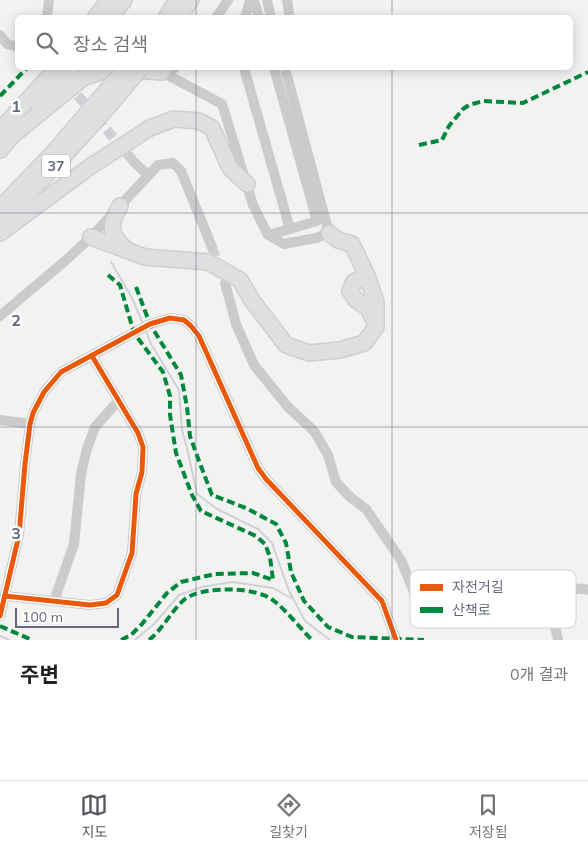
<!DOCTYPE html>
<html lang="ko">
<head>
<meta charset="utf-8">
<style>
	:root { --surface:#fff; --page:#f2f2f2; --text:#202124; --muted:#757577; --line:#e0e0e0; --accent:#55575f }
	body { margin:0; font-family:Mulish,"Noto Sans KR",sans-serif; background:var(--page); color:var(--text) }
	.scale { position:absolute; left:15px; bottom:12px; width:104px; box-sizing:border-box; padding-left:5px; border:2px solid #65697f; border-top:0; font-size:14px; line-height:18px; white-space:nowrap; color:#65697f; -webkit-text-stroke:4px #fff; paint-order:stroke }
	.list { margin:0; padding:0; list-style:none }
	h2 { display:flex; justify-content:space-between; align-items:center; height:65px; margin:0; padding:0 20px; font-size:21px }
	h2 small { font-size:16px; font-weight:400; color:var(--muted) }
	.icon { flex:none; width:28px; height:28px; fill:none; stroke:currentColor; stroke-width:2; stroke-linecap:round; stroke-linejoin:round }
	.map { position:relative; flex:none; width:588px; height:640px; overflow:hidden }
	.search { position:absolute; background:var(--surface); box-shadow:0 2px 12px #0003; left:15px; right:15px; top:15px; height:55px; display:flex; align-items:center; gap:12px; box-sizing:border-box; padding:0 18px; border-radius:8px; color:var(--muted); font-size:19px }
	.sheet { height:140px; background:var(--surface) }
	nav { display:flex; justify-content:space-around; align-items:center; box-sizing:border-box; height:70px; border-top:1px solid var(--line); background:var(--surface); font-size:14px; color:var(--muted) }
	nav a { display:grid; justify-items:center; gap:2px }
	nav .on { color:var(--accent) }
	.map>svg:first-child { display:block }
</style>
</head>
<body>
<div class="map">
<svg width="588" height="640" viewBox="0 0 588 640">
	<rect width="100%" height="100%" fill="#f2f3f1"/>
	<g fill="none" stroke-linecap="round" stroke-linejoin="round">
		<g stroke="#ced1d7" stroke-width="2">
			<polyline points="111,262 132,298 143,324"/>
			<polyline points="146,331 151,344 179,390 182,430 187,448 197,494 217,509 258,529 272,543 289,591 305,621 330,640"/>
			<polyline points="0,636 9,640"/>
			<polyline points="135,640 155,623 179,595 202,587 233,582 273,588 291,598"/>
		</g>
		<g stroke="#cfd0d4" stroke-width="10" stroke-dasharray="10 5" stroke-linecap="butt">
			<polyline points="68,84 134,162"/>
			<polyline points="212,247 220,271"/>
		</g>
		<g stroke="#cfcfcf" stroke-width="18">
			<g id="highway">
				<polyline points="95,18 109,0"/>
				<polyline points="110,18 124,0"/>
				<polyline points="166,18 177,0"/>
				<polyline points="179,18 191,0"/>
				<polyline points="39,105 71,68"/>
				<polyline points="0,130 57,68"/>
				<polyline points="13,135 83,78 112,68 162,72"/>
				<polyline points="0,150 19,128"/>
				<path d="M120 206C109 225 109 234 126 249"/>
				<polyline points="0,208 53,153 101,97"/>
				<polyline points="0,223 54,167 109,106"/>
				<polyline points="0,233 91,166 150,128 174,119 199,121 212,128 230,168 247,184"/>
				<polyline points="91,237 145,257 208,262 240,280 251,299 286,345 309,353 340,350 364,343 376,327 376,302 367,276 352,244 338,240 329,233"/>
				<polyline points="367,276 354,282 350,291 356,300 368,308 375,323"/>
			</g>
		</g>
		<g stroke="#cbcbcc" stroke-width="10">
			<polyline points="254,0 259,18"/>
			<polyline points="267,0 271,18"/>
			<polyline points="287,0 289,13 288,18"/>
			<polyline points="47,18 49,0"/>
			<polyline points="216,18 228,0"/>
			<polyline points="245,18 250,0"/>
			<polyline points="0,35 7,44 18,47"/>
			<polyline points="244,68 290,229 268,235"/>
			<polyline points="274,68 317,221 290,229"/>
			<polyline points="162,72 222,104 253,205 268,235 284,244 316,238 329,233 285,68"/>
			<polyline points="162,72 175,68"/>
			<polyline points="134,162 148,175"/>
			<polyline points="225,283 236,324 254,365 288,407 314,431 328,455 336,482 350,497 366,509 401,560 418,602 428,609 445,604"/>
			<polyline points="0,316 65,261 91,237 158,165 173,163 181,171 212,247"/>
			<polyline points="0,420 30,424"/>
			<polyline points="5,596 90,605 106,603 117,595 132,553 136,494 142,472 143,447 138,433 92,356"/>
			<polyline points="54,601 74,544 81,474 87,449 95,427 119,400"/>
			<polyline points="0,616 19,535 25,464 30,424 33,413 44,392 61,372 150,324 170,318 184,320 191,326 199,336 258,468 266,479 382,601 396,640"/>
			<path d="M558 640C557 633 553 623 554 616 557 600 571 584 588 590"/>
		</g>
		<use href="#highway" stroke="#dedfe0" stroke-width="15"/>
		<g stroke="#cfcfcf" stroke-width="18" stroke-linecap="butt">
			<g id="highway-bridge">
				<polyline points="101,97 126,68"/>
				<polyline points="109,106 141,68"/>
			</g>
		</g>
		<use href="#highway-bridge" stroke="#dedfe0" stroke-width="15"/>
		<g stroke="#00873e" stroke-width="4" stroke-dasharray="8 4" stroke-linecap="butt">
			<polyline points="0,96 27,68"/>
			<polyline points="419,145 442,140 449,126 463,109 469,105 483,101 523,103 588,72"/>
			<polyline points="108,275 120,285 134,333 163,372 170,396 170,415 176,453 192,495 201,511 256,536 265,544 270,557 273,580 253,573 215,574 181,582 167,593 142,624 131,635 121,640"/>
			<polyline points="136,287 150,324 181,375 187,407 190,436 196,453 212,495 246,508 276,524 286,543 291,572 304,601 328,627 352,637 424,640"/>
			<polyline points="0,626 32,640"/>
			<path d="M149 640C163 629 171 611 185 599 202 586 257 586 274 601 287 611 300 628 312 640"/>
		</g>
		<g stroke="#fff" stroke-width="8">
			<g id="cycleway">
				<polyline points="5,596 90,605 106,603 117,595 132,553 136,494 142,472 143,447 138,433 92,356"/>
				<polyline points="0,616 19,535 25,464 30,424 33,413 44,392 61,372 150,324 170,318 184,320 191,326 199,336 258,468 266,479 382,601 396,640"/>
			</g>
		</g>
		<use href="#cycleway" stroke="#e8590c" stroke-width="5"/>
	</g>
	<path fill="none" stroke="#65697f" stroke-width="1" stroke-opacity="0.55" d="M196 0V18M392 0V18M196 68V640M392 68V640M0 213H588M0 427H588"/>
	<g text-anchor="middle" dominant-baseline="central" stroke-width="5" stroke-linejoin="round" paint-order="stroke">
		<rect fill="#fff" stroke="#9396a5" stroke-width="1" x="42" y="154.5" width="28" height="23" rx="4"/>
		<g font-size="14" font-weight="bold" fill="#65697f">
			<text x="56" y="166">37</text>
		</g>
	</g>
	<rect x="410" y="570" width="166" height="58" rx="8" fill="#fff" stroke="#d1d2d9" stroke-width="1"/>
	<rect x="420" y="584" width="23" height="7" fill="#e8590c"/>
	<rect x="420" y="607" width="23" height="6" fill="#00873e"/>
	<g font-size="14" fill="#65697f">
		<text x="452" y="592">자전거길</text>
		<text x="452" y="615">산책로</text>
	</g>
	<g font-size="16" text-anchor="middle" font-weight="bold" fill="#65697f" stroke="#fff" stroke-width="5" stroke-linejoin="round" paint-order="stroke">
		<text x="16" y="112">1</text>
		<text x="16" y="326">2</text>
		<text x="16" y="539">3</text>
	</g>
</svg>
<div class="scale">100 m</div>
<div class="search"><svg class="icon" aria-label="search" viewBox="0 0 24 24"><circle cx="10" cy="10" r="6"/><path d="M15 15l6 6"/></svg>장소 검색</div>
</div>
<section class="sheet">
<h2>주변<small>0개 결과</small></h2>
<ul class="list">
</ul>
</section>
<nav>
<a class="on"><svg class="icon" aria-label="map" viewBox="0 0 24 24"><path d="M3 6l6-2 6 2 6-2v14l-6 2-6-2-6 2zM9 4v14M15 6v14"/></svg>지도</a>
<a><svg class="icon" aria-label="directions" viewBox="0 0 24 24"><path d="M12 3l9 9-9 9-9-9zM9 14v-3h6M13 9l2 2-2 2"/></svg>길찾기</a>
<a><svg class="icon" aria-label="saved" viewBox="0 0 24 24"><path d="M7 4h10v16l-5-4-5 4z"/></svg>저장됨</a>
</nav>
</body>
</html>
